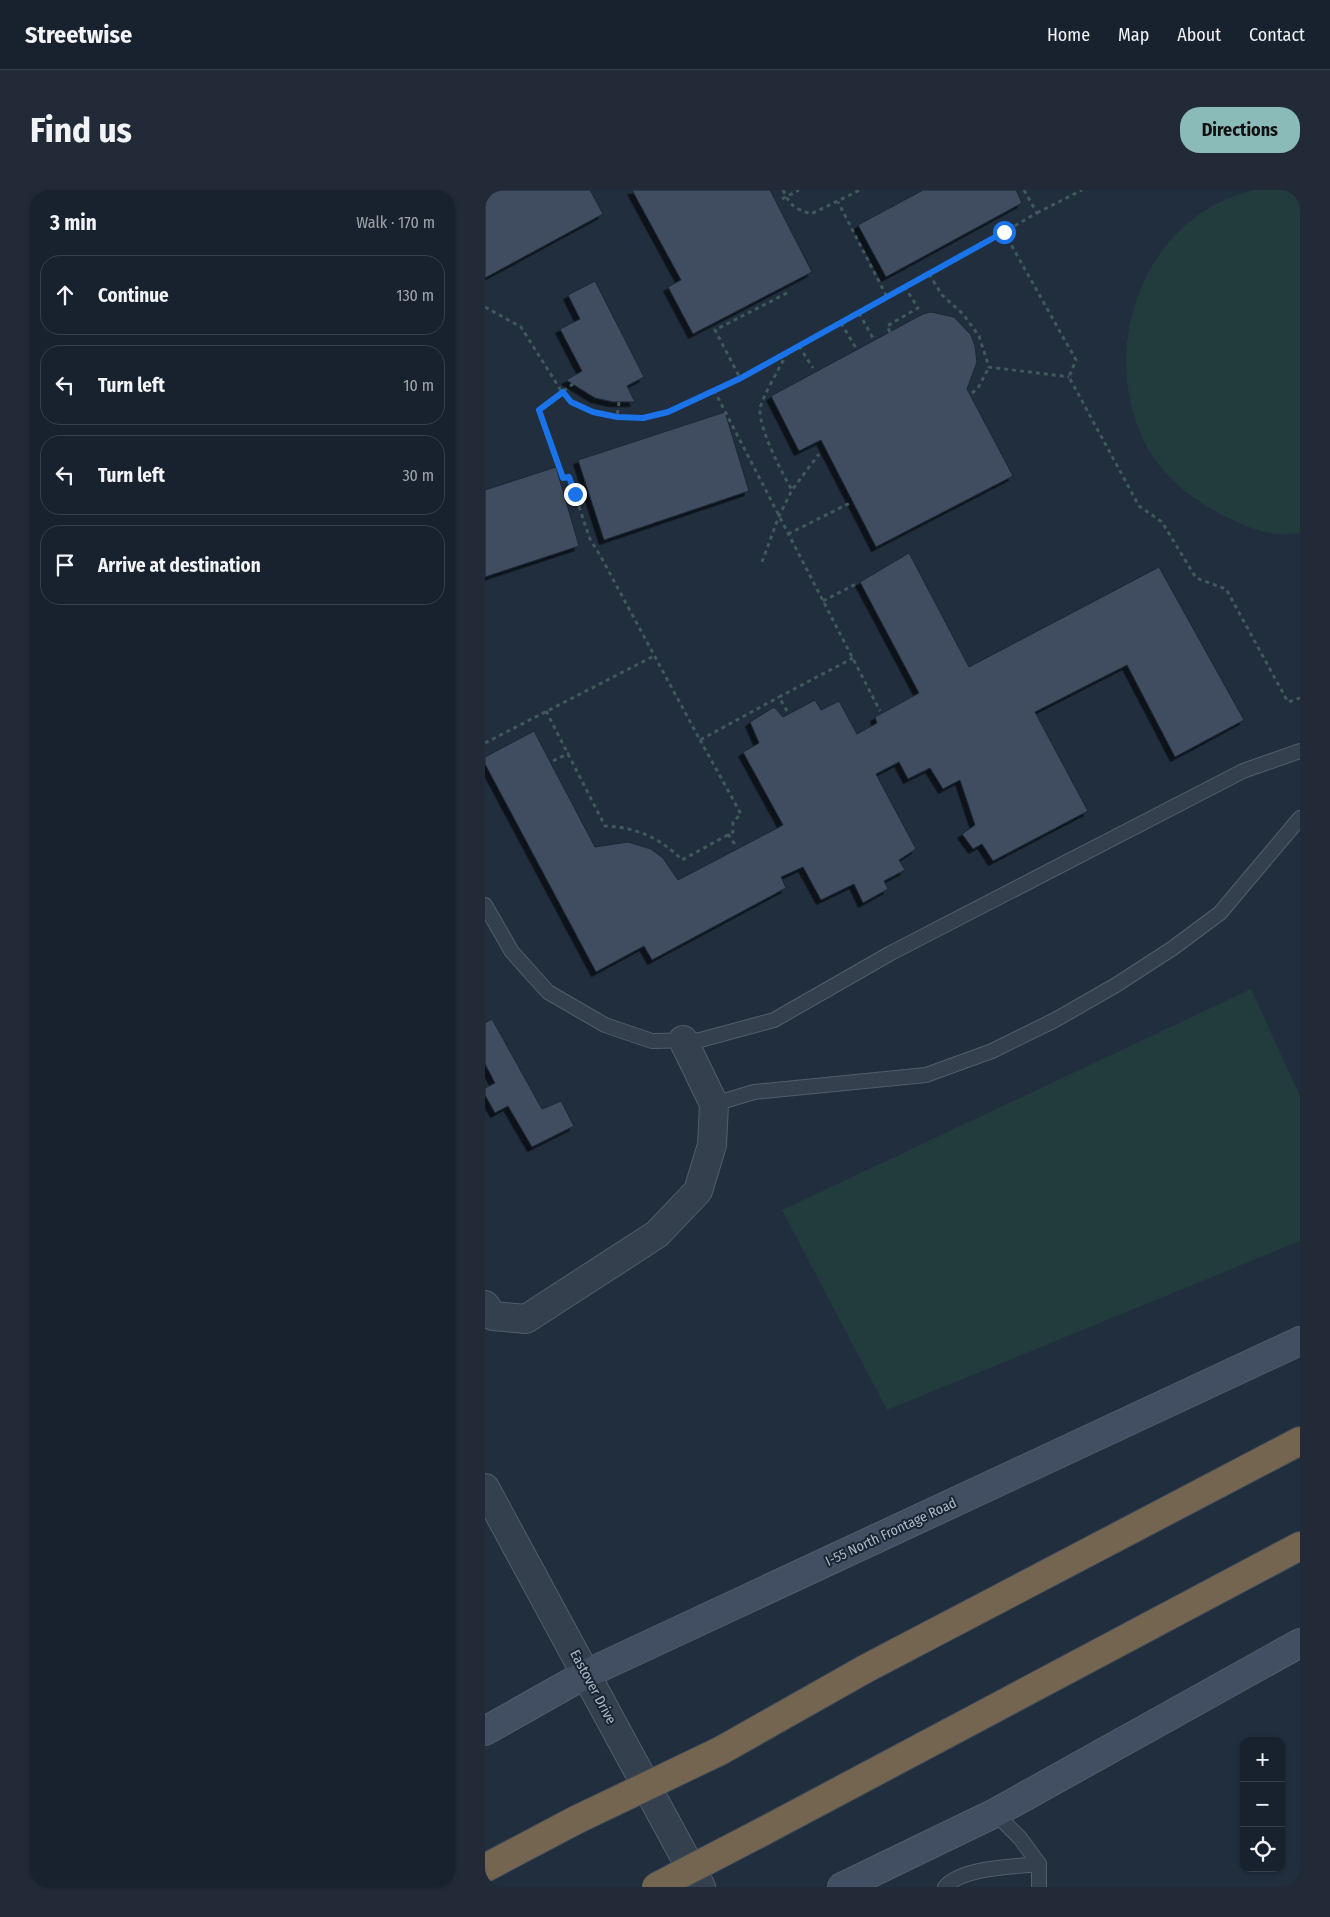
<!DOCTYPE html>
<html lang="en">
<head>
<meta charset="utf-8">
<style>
	:root { --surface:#18222e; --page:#212a36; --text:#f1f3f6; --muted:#9fa4aa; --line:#363f4a; --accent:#8bbbb9 }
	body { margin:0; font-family:"Fira Sans Condensed",sans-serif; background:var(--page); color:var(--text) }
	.controls { position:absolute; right:15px; bottom:15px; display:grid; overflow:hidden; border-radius:10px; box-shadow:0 1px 4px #0004 }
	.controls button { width:45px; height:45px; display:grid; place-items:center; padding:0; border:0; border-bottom:1px solid var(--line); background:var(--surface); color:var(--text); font:25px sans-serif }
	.stop { position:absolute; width:15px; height:15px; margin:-11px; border:4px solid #1a73e8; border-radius:50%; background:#fff }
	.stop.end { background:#1a73e8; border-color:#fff; box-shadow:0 1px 5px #0008 }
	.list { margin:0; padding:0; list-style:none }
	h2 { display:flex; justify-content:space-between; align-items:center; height:65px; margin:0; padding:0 20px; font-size:21px }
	h2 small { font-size:16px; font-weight:400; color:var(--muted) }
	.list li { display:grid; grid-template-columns:32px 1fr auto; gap:15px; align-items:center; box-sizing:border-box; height:80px; margin:0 10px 10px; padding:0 10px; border:1px solid var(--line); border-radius:20px }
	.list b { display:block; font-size:19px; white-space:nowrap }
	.list em { font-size:16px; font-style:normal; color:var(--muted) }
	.icon { flex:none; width:28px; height:28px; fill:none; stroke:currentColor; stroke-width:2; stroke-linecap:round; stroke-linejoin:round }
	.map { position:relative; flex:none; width:815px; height:1697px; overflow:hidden; border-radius:20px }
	header { display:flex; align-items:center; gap:30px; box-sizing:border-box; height:70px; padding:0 25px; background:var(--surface); border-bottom:1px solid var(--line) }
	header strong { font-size:24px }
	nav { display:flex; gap:28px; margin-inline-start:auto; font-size:18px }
	.intro { display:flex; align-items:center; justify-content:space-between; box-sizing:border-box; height:120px; padding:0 30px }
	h1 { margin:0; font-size:35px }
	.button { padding:12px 22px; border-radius:20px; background:var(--accent); color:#111; font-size:18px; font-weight:700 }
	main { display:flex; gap:30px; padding:0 30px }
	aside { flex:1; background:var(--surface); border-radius:20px; box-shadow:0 1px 4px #0004 }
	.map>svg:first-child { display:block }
</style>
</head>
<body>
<header>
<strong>Streetwise</strong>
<nav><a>Home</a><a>Map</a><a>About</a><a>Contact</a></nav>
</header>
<div class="intro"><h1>Find us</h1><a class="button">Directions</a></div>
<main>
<aside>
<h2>3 min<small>Walk · 170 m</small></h2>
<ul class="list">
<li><svg class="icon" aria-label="ahead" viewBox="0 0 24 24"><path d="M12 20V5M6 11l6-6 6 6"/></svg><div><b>Continue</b></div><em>130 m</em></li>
<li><svg class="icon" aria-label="left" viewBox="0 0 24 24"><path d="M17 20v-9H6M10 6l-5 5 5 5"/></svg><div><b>Turn left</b></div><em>10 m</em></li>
<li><svg class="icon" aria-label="left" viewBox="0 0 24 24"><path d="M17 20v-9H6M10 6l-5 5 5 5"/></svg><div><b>Turn left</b></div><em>30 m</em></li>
<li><svg class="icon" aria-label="arrive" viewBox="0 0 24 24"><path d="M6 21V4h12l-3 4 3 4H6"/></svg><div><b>Arrive at destination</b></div></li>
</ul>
</aside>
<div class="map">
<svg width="815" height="1697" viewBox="0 0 815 1697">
	<defs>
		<filter id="shadow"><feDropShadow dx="-4.5" dy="4.5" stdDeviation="0" flood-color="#0009"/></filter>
	</defs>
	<rect width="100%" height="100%" fill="#202e3e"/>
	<g fill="#223c3e">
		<path d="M769 0H815V343C808 343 800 345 792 344 772 342 753 333 735 324 707 309 679 287 663 259 610 161 657 26 769 0Z"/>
		<polygon points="766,799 815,906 815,1051 402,1220 297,1020"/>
	</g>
	<g fill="#3f4d60" stroke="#1b2734" filter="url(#shadow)">
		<polygon points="0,0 105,0 118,24 0,88"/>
		<polygon points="147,0 285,0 327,82 208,144 183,97 196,90"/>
		<polygon points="438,0 531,0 537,13 401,87 373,35"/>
		<polygon points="110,91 159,187 142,196 150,212 128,212 110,208 81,190 97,181 75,139 95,129 83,105"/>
		<polygon points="446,122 469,127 486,145 490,156 492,172 482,199 528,286 391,357 336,250 314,261 286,206 438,124"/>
		<polygon points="240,222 264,301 119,350 93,270"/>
		<polygon points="71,277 94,356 0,387 0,300"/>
		<polygon points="424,363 484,477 674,377 759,530 690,567 642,475 550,522 603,621 508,671 497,654 488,659 477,644 490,635 475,590 458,599 445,578 423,589 414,572 391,584 431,659 414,670 420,680 399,691 403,699 378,713 369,694 336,710 318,677 296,687 301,698 167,770 159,756 111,782 0,574 0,567 49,541 110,657 143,652 166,659 178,668 193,690 298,635 258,562 274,553 265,532 289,517 298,527 330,510 336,520 354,511 372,544 392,533 390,527 434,503 375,392"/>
		<polygon points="7,829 57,919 76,911 89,936 47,957 23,916 10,923 0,905 0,898 10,893 0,874 0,833"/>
	</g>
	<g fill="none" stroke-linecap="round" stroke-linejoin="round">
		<g stroke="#525d6b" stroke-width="16">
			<g id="lane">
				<polyline points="0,715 27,762 63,802 120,835 167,851 215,850 289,830 406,763 758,581 815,561"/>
				<polyline points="229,914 269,902 441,885 507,861 570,830 631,795 688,758 735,723 815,628"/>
				<polyline points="510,1623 535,1648 554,1674 554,1697"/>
				<path d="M460 1697C478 1677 528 1677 554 1674"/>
			</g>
		</g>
		<g stroke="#525d6b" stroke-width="30">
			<g id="street">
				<polyline points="0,1115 8,1126 41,1129 172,1044 213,1001 227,955 229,914 198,850"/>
				<polyline points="0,1298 216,1697"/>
			</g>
		</g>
		<g stroke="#525d6b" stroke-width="30">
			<g id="secondary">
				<polyline points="0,1541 101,1484 815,1151"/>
				<polyline points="357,1697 510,1623 815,1453"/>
			</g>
		</g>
		<g stroke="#3f4a58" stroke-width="30">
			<g id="highway">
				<polyline points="235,1561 382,1478 815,1251"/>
				<polyline points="277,1642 815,1356"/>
				<polyline points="0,1678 91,1630"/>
			</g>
		</g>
		<g stroke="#40595c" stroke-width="3" stroke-dasharray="4 4" stroke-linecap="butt">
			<path d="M298 0C306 17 309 18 326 24L375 0"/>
			<polyline points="539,0 552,23 519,42 591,170 584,187 654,316 677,332 711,388 741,399 803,512 815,508"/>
			<polyline points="297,9 314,0"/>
			<polyline points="552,23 597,0"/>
			<polyline points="444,84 457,105 478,124 494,146 504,177 584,187"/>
			<polyline points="302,103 230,140 255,188 402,107 353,12"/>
			<polyline points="402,107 519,42"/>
			<polyline points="0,117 36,137 77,202 88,194"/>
			<polyline points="374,123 389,150"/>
			<polyline points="356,133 371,158"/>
			<polyline points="405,142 402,136 433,118 420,97"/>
			<polyline points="314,156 328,178"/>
			<path d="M302 163C296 176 276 208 275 220 274 238 297 284 307 300"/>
			<polyline points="229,200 395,521"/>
			<polyline points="487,203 493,198 504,177"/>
			<polyline points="134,212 132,227 158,228 183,222 255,188"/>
			<path d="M132 227C111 223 93 218 77 202L54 220 78 288 84 287 105 349 116 367 215 550 294 507"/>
			<polyline points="303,344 365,313"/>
			<polyline points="277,372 294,326 307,300 334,264"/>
			<polyline points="338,411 371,394"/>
			<path d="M61 521 120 636C150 637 176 648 197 670L248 642V632L256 624 214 548"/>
			<polyline points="302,521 294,507 368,468"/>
			<polyline points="0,553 169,466"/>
			<polyline points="68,571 84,563"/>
			<polyline points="243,644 251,656"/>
		</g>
		<use href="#lane" stroke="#34404d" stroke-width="14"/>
		<use href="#street" stroke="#34404d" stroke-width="28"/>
		<use href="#secondary" stroke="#424e61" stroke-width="28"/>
		<use href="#highway" stroke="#746550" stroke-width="28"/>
		<g stroke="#3f4a58" stroke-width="30" stroke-linecap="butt">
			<g id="highway-bridge">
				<polyline points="91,1630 235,1561"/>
				<polyline points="171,1697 277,1642"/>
			</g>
		</g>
		<use href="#highway-bridge" stroke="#746550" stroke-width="28"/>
	</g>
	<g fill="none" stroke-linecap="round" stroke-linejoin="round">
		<polyline stroke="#1a73e8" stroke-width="6" points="90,304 84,287 78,288 54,220 78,202 86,212 108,222 132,227 158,228 183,222 256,188 519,42"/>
	</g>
	<g text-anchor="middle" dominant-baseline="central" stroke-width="4" stroke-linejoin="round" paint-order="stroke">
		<g font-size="14" fill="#afbac9" stroke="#192532">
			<text transform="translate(406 1342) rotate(-25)">I-55 North Frontage Road</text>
			<text transform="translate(108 1497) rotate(62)">Eastover Drive</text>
		</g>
	</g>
</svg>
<div class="controls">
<button>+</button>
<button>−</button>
<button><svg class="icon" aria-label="locate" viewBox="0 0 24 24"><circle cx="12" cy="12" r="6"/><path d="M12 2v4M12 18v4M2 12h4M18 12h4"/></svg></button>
</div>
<div class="stop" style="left:519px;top:42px"></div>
<div class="stop end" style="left:90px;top:304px"></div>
</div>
</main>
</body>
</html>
